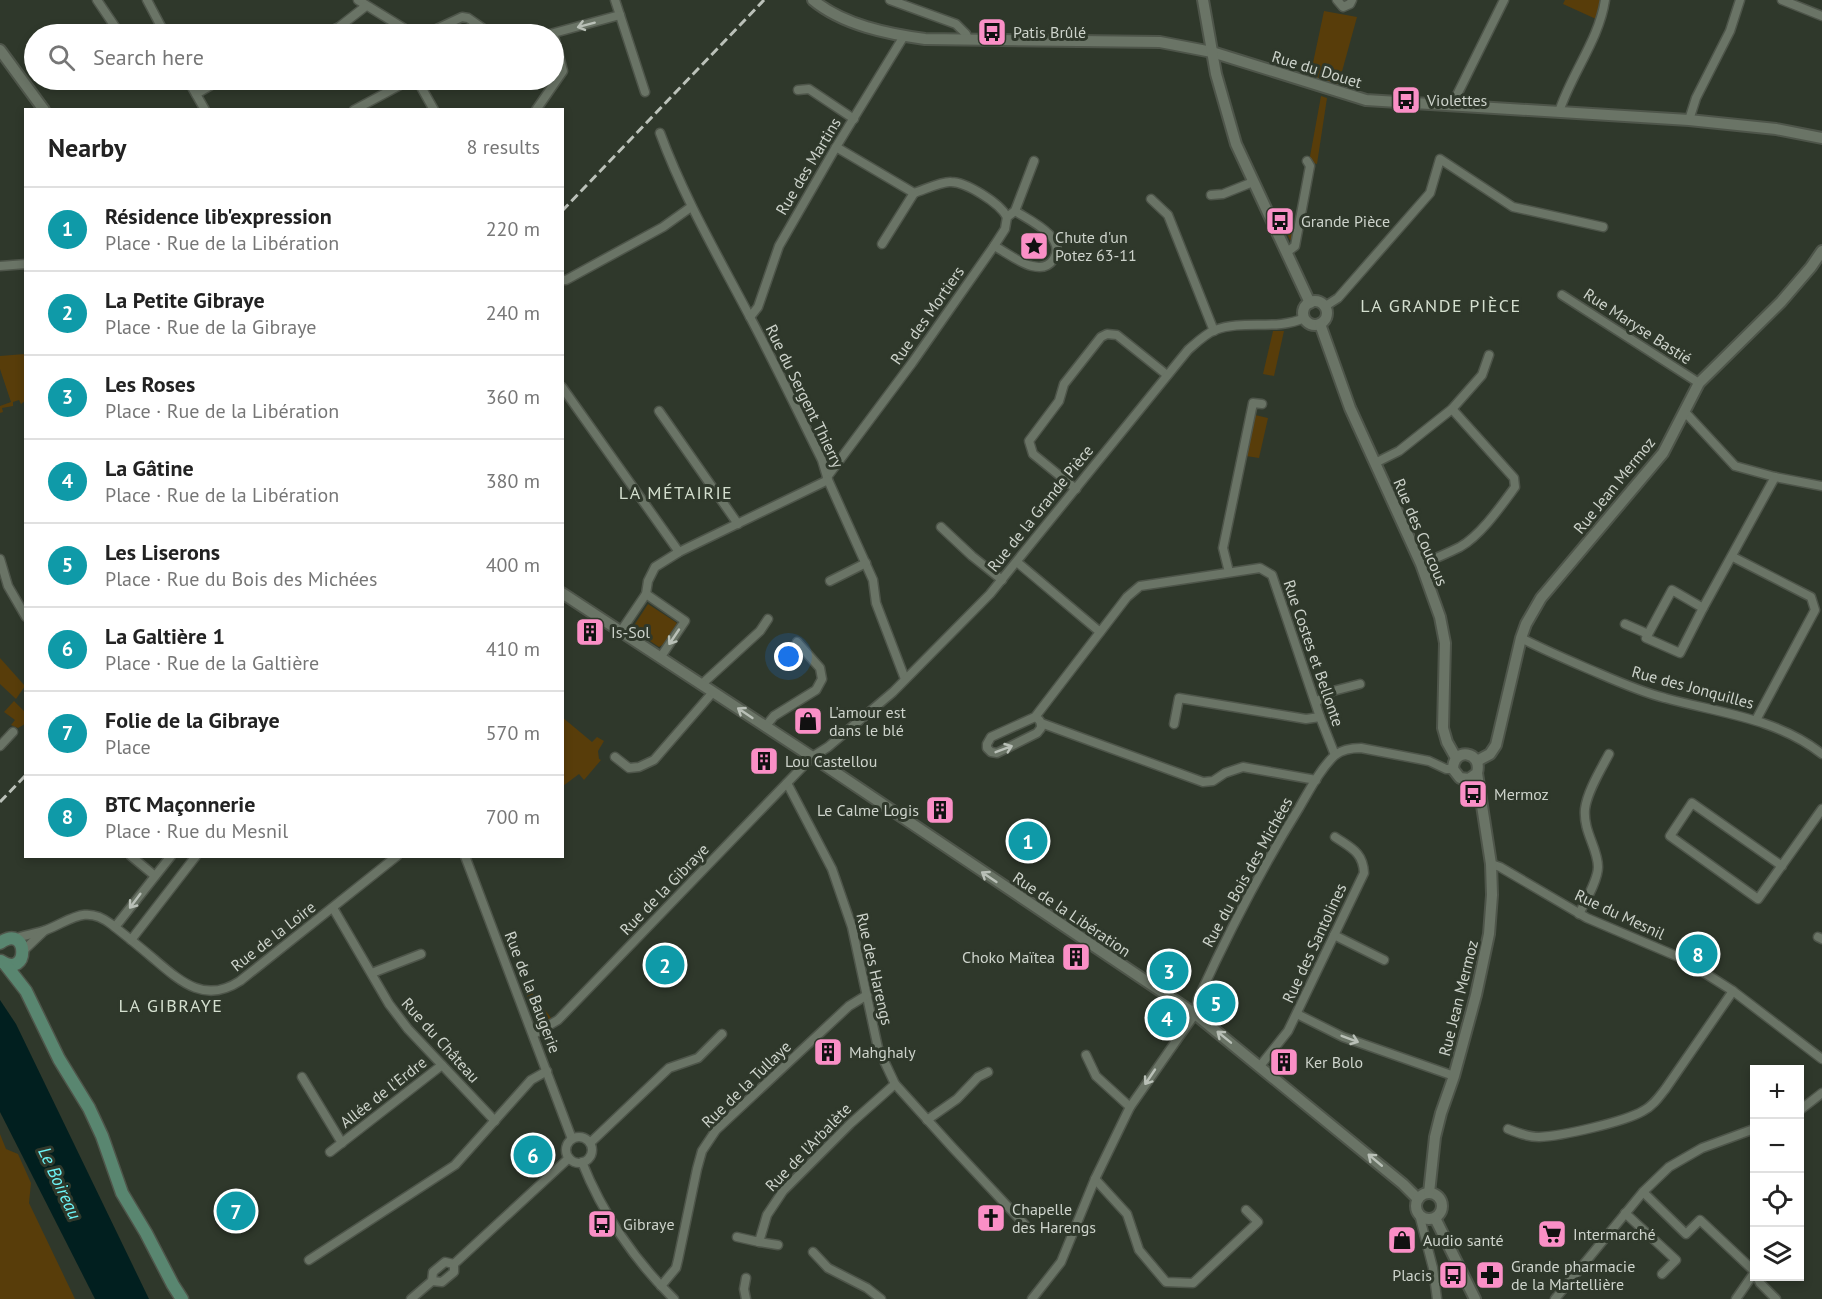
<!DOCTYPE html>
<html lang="en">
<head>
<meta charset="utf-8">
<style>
	:root { --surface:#fff; --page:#f2f2f2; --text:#222; --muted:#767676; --line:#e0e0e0; --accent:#2563eb }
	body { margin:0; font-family:"PT Sans",sans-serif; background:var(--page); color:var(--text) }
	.controls { position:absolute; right:18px; bottom:18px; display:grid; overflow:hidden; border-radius:0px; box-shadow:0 3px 9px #0003 }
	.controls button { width:54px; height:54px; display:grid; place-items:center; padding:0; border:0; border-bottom:2px solid var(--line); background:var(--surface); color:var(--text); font:30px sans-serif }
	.you { position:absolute; left:789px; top:657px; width:21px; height:21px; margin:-15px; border:4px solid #fff; border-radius:50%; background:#1a73e8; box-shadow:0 0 0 9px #1a73e833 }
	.badge { display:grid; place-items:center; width:39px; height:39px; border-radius:50%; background:var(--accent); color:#fff; font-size:20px; font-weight:700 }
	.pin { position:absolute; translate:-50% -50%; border:3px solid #fff; box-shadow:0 2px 6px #0006 }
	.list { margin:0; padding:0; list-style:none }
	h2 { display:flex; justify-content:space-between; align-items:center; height:78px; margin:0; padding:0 24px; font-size:26px }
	h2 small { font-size:20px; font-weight:400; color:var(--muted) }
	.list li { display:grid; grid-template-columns:39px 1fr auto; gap:18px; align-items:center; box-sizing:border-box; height:84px; padding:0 24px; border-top:2px solid var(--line) }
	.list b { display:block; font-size:22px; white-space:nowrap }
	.list p { margin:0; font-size:20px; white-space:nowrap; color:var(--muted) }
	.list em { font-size:20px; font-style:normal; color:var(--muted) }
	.icon { flex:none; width:33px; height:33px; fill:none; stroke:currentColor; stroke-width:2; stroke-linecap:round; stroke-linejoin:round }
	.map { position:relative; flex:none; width:1822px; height:1299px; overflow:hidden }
	.search { position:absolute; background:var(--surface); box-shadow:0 3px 9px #0003; left:24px; top:24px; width:540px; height:66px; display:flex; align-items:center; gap:15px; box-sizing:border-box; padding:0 21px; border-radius:33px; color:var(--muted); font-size:22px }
	.panel { position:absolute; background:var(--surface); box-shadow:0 3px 9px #0003; left:24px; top:108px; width:540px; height:750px; border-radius:0px }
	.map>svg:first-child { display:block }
</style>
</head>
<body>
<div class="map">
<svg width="1822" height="1299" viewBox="0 0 1822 1299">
	<rect width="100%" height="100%" fill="#2f382b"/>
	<g fill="#583d0a">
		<polygon points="1565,0 1601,0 1596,19 1563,4"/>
		<polygon points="1324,11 1357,17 1338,86 1310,77"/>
		<polygon points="1321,96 1327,98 1317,164 1309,162"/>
		<polygon points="1283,209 1285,213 1291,211 1289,224 1295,226 1293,239 1290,240 1277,212"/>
		<polygon points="1273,331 1284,331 1274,376 1263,374"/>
		<polygon points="25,354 25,401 21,404 19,400 13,402 13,406 2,408 3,412 0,413 0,406 11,402 0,369 0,356"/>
		<polygon points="1255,415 1268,418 1259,458 1246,456"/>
		<polygon points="648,604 677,623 664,644 659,647 635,631 633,627"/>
		<polygon points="0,658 25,686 16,699 0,684"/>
		<polygon points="14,701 25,712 25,724 18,728 11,725 15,720 4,712"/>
		<polygon points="562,717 592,742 597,737 604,741 598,751 599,759 601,760 584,780 579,774 563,786"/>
		<polygon points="528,987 551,1018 549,1019 534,1016 525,990"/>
		<polygon points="0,1134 6,1149 18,1154 31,1183 29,1203 75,1299 0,1299"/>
	</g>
	<polygon fill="#011f1f" points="0,1000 16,1024 149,1299 95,1299 0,1112"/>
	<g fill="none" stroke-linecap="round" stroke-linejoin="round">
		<g stroke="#4e554a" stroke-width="11">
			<g id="minor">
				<polyline points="97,0 120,34"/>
				<polyline points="147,0 165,34"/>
				<polyline points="358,0 413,34"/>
				<polyline points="615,0 645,92"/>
				<polyline points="890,0 956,24 966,34 968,39"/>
				<polyline points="1337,0 1343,7 1350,4 1352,0"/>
				<polyline points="1782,0 1822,16"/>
				<polyline points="325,34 339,27 366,6"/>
				<polyline points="418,34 428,33 462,17 468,18 491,34"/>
				<polyline points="550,34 620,15"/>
				<polyline points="188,80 205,110"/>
				<polyline points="798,90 809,89 854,119"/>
				<polyline points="196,94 220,80"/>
				<polyline points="1452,105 1504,0"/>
				<polyline points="354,110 406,82 413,81 420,85 434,110"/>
				<polyline points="536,110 563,71 554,36"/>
				<path d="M1559 112C1571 74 1599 40 1605 0"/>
				<polyline points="1689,120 1696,98 1730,31 1740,0"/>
				<path d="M660 133C684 198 718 256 750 317 775 364 798 412 822 460L828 480 873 580 876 603 905 679"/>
				<path d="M836 147 914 193C924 190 942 181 951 182 966 182 1000 203 1007 217"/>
				<polyline points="1211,195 1223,194 1253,182"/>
				<polyline points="1151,199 1168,215 1214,331"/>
				<polyline points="882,244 914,193"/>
				<path d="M994 246C1006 252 1019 263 1032 266 1040 268 1048 267 1053 260 1069 238 1029 220 1015 211"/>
				<polyline points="1287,252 1295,246 1310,166 1307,161"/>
				<polyline points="0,266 26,264"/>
				<polyline points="562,280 566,280 663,227 691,207"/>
				<polyline points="1562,295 1699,383"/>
				<polyline points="1324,307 1338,298 1430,193 1440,159 1513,207 1603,227"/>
				<polyline points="750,317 758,307 779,246 836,147 904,36"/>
				<polyline points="562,387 679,552"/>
				<polyline points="659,411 738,524"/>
				<polyline points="1684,411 1735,466 1775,477 1822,486"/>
				<polyline points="1375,463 1399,451 1452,409 1482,375 1489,355"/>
				<polyline points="827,477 912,363 994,246 1005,229 1007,217 1015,211 1034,161"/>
				<polyline points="1076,489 1033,454 1029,441 1059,401 1064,384 1101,337 1107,334 1117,335 1167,375"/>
				<polyline points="941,527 972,556 1002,580"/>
				<polyline points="1733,557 1811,597 1815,610 1756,720"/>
				<polyline points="0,559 8,586 26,617"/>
				<polyline points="1017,562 1100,632"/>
				<path d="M1421 564C1434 559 1448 553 1460 547 1481 535 1501 506 1515 487L1514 478 1452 409"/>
				<polyline points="1229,572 1223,548 1253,403 1262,404"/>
				<polyline points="830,581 866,563"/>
				<polygon points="1672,590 1703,608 1680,653 1646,638"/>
				<polyline points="646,594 685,621 660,658"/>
				<polyline points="1703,608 1775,477"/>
				<polyline points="1625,624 1648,634"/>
				<polyline points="621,631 646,594 648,581 655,567 679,552 828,480"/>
				<path d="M1521 638C1542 649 1563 658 1584 667 1610 678 1637 691 1665 698 1719 713 1777 718 1822 754"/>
				<polyline points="702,684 760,631 768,619"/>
				<polyline points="1316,702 1333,691 1360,684"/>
				<path d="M1035 717C1041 720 1041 723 1041 728L1037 733 997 753 991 752 987 748V744L991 737 1035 717 1127 597 1140 586 1260 568 1272 575 1320 717 1335 755"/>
				<polyline points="1041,723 1203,782 1213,781 1225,773 1243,767 1316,780"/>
				<polyline points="1174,724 1179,698 1306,719 1320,717"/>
				<polyline points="765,727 774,716 816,690 822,679 820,668 797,642"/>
				<polyline points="0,746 13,732"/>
				<polyline points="615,757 629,768 639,767 654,760 713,692"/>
				<polyline points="787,783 832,869 852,927 878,1048 895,1084 952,1147 1027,1227"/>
				<polyline points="131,856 155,876"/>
				<polyline points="465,856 572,1139"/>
				<polyline points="1491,864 1500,867 1587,918 1681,958 1733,991 1822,1059"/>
				<polyline points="1782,866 1692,803 1670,836 1758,899 1822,809"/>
				<polyline points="333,908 389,1004 408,1029 495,1121"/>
				<path d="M1579 914C1585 902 1598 880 1598 867 1598 848 1583 832 1585 809 1587 792 1601 769 1609 754"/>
				<polyline points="115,927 171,856"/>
				<polyline points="1334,935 1384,960"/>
				<polyline points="1818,937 1822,939"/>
				<path d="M14 939C24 935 35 934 46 930 70 921 85 904 111 924 125 935 140 947 154 959 181 982 205 1004 240 981L397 856"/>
				<polyline points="131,940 196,856"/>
				<polyline points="23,951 44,931"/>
				<polyline points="372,973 421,954"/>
				<polyline points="1297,1014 1343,1037 1454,1076"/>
				<path d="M534 1034 558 1020 812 757 828 747 893 692 990 594 1188 350C1196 343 1205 334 1215 330 1244 319 1276 331 1304 318"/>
				<polyline points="1086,1055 1096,1076 1130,1107"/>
				<path d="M1260 1066 1288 1031 1364 873C1363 852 1351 848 1335 837"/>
				<polyline points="302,1077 342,1143"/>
				<polyline points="1800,1110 1822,1093"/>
				<polyline points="927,1120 957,1099 978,1077 988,1072"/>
				<path d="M1508 1129C1518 1133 1528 1137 1539 1137 1562 1136 1624 1122 1643 1111 1653 1106 1659 1097 1666 1088L1733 991"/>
				<circle cx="579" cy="1150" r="13"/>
				<polyline points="590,1143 669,1068 698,1058 722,1034"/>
				<polyline points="330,1152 442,1065"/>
				<path d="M582 1162C602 1213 635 1261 674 1299"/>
				<polyline points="1095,1179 1127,1214 1139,1250 1166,1282 1193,1283 1258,1222 1246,1210"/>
				<polyline points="1643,1192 1686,1234 1700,1220 1754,1271"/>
				<polyline points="1625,1213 1676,1260 1662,1274"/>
				<polyline points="1419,1214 1433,1268 1437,1299"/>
				<polyline points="737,1237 759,1242 767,1215 783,1191 850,1124 895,1084"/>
				<polyline points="759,1242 778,1245"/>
				<polyline points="813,1252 828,1268 867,1288 881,1299"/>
				<polyline points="309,1260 455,1165 531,1080 547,1071"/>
				<polyline points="1757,1276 1760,1283 1776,1299"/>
				<polyline points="746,1278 744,1289 746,1299"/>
				<polyline points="432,1281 442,1282 454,1272 454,1264 569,1158"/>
				<polyline points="661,1286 676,1268 678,1260 697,1169 702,1151 716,1130 849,1006 867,995"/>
				<polyline points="411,1299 432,1281 433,1272 445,1262 454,1264"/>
				<path d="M1032 1299 1061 1262 1095 1179 1130 1107 1195 1014 1198 999C1228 933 1261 869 1299 808 1309 791 1320 769 1335 755 1343 749 1351 748 1361 748L1429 761 1446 769H1453"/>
				<polyline points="1555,1299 1643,1192 1669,1167 1702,1148 1754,1129"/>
				<polyline points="1736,1299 1754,1273"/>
			</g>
		</g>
		<g stroke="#4e554a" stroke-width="14">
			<g id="tertiary">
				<path d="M813 0C843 25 888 34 925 39L1160 42 1212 52 1366 100 1689 120 1776 129 1822 138"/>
				<polyline points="1203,0 1216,74 1236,144 1310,303"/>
				<polyline points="0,50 44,110"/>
				<circle cx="1315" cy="313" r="12"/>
				<polyline points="1320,324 1350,408 1421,564 1440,617 1445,643 1443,728 1447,742 1456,758"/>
				<polyline points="562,593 826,766 1195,1014 1403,1184 1418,1199"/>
				<polyline points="1477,761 1490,754 1496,745 1521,638 1526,624 1541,598 1663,453 1699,383 1781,302 1811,267 1822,251"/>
				<circle cx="1429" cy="1206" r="13"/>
				<path d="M1429 1193 1435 1137 1441 1113 1454 1076 1476 995 1489 934 1492 895 1491 864 1477 773C1483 751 1453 747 1453 769L1460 778 1469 779 1477 773"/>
				<polyline points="1435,1218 1475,1299"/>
			</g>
		</g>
		<g stroke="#4e554a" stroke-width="15">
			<g id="secondary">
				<path d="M0 943C29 922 30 980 1 961"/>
				<polyline points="5,964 26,991 59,1059 89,1108 102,1136 122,1193 146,1233 173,1285 182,1299"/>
			</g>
		</g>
		<use href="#minor" stroke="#6a7466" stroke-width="8"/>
		<use href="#tertiary" stroke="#6a7466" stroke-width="10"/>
		<use href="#secondary" stroke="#598670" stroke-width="12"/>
		<g stroke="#bbc1b9" stroke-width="3" stroke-dasharray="9 4.5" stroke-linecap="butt">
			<polyline points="562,211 764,0"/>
			<polyline points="0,802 26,775"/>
		</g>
	</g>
	<defs><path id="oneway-shaft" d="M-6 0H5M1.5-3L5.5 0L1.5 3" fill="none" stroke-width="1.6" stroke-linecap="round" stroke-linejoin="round" transform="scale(1.5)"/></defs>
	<g stroke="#b9c0b7">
		<use href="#oneway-shaft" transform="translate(586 25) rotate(165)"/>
		<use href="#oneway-shaft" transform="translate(674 637) rotate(124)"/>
		<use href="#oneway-shaft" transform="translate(745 713) rotate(-146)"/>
		<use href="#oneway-shaft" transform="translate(1004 749) rotate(-21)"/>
		<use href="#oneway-shaft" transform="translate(989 877) rotate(-146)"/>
		<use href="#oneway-shaft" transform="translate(135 901) rotate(127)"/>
		<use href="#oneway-shaft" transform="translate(1224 1037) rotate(-141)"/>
		<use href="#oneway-shaft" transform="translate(1350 1039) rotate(21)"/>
		<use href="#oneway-shaft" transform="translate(1150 1077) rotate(124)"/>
		<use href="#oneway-shaft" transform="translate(1375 1160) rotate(-140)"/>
	</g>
	<defs>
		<g id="bus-square" transform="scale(1.5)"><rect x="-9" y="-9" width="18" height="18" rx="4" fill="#fa8fc6" stroke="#2f382b"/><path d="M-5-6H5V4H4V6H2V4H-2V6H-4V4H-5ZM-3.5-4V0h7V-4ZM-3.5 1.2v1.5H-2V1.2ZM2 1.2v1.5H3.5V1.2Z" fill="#111"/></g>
		<g id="sight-square" transform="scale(1.5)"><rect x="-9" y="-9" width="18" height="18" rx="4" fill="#fa8fc6" stroke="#2f382b"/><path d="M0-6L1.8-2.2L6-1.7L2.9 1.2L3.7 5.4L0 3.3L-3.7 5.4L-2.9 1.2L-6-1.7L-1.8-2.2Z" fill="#111"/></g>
		<g id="building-square" transform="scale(1.5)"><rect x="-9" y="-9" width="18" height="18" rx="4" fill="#fa8fc6" stroke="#2f382b"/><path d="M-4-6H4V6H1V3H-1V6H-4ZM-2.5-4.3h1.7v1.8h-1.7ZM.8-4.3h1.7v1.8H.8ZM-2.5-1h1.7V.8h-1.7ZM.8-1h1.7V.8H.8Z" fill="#111"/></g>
		<g id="shop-square" transform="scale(1.5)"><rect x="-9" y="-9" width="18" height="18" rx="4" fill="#fa8fc6" stroke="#2f382b"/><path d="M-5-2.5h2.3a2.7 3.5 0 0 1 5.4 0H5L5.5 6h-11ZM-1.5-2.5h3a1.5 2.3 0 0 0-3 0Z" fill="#111"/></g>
		<g id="church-square" transform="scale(1.5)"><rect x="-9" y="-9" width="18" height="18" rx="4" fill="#fa8fc6" stroke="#2f382b"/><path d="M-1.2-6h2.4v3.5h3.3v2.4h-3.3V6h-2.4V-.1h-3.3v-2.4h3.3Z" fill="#111"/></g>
		<g id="supermarket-square" transform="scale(1.5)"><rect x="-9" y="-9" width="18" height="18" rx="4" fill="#fa8fc6" stroke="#2f382b"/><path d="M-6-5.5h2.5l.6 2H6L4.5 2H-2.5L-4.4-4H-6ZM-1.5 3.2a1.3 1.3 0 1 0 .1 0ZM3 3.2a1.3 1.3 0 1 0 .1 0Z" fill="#111"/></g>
		<g id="pharmacy-square" transform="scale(1.5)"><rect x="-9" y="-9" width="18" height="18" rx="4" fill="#fa8fc6" stroke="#2f382b"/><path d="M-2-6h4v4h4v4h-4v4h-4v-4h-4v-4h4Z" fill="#111"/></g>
	</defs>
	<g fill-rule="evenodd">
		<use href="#bus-square" x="992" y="32"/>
		<use href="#bus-square" x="1406" y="100"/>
		<use href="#bus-square" x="1280" y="221"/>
		<use href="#sight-square" x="1034" y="246"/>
		<use href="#building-square" x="590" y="632"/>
		<use href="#shop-square" x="808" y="721"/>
		<use href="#building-square" x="764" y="761"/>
		<use href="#bus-square" x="1473" y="794"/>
		<use href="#building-square" x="940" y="810"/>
		<use href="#building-square" x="1076" y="957"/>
		<use href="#building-square" x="828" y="1052"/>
		<use href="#building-square" x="1284" y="1062"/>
		<use href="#church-square" x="991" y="1218"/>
		<use href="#bus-square" x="602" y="1224"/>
		<use href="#supermarket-square" x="1552" y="1234"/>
		<use href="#shop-square" x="1402" y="1240"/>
		<use href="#bus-square" x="1453" y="1275"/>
		<use href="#pharmacy-square" x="1490" y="1275"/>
	</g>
	<g text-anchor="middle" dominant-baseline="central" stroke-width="6" stroke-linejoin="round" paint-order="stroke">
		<g font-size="16" fill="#cdd3cb" stroke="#2f382b" text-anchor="start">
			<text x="1013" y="32">Patis Brûlé</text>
			<text x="1427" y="100">Violettes</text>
			<text x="1301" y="221">Grande Pièce</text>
			<text x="1055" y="237">Chute d'un<tspan x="1055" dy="18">Potez 63-11</tspan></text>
			<text x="611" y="632">Is-Sol</text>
			<text x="829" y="712">L'amour est<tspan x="829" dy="18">dans le blé</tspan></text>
			<text x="785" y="761">Lou Castellou</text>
			<text x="1494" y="794">Mermoz</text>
			<text x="919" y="810" text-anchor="end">Le Calme Logis</text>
			<text x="1055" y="957" text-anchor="end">Choko Maïtea</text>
			<text x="849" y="1052">Mahghaly</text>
			<text x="1305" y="1062">Ker Bolo</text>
			<text x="1012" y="1209">Chapelle<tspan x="1012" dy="18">des Harengs</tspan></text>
			<text x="623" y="1224">Gibraye</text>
			<text x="1573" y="1234">Intermarché</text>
			<text x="1423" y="1240">Audio santé</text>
			<text x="1511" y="1266">Grande pharmacie<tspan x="1511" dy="18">de la Martellière</tspan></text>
			<text x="1432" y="1275" text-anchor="end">Placis</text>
		</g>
		<g font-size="16" fill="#cdd3cb" stroke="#2f382b">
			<text transform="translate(1317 69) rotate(17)">Rue du Douet</text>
			<text transform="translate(808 166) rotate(-59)">Rue des Martins</text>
			<text transform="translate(927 315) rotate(-55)">Rue des Mortiers</text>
			<text transform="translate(1638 326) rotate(33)">Rue Maryse Bastié</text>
			<text transform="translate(805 396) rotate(64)">Rue du Sergent Thierry</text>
			<text transform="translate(1614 485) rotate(-51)">Rue Jean Mermoz</text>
			<text transform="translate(1040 508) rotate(-51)">Rue de la Grande Pièce</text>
			<text transform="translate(1421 532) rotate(67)">Rue des Coucous</text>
			<text transform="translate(1314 653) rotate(71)">Rue Costes et Bellonte</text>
			<text transform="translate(1693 687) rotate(15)">Rue des Jonquilles</text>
			<text transform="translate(1247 872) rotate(-61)">Rue du Bois des Michées</text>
			<text transform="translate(664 889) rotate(-46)">Rue de la Gibraye</text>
			<text transform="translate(1072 914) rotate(34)">Rue de la Libération</text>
			<text transform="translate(1620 914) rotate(25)">Rue du Mesnil</text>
			<text transform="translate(273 936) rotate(-38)">Rue de la Loire</text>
			<text transform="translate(1314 943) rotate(-65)">Rue des Santolines</text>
			<text transform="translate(875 969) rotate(77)">Rue des Harengs</text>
			<text transform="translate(533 992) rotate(69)">Rue de la Baugerie</text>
			<text transform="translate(1458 998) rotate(-76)">Rue Jean Mermoz</text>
			<text transform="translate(441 1040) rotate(48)">Rue du Château</text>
			<text transform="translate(746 1084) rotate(-44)">Rue de la Tullaye</text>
			<text transform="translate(383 1092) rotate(-38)">Allée de l'Erdre</text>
			<text transform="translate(808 1147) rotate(-46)">Rue de l'Arbalète</text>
		</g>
		<g font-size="18" letter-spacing="1.5" fill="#d4dfcf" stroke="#2f382b">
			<text x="1441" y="305">LA GRANDE PIÈCE</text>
			<text x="676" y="492">LA MÉTAIRIE</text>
			<text x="171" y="1005">LA GIBRAYE</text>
		</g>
		<g font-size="18" font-style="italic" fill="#6df4f6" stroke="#2f382b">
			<text transform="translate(60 1183) rotate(65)">Le Boireau</text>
		</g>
	</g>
</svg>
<div class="controls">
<button>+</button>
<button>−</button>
<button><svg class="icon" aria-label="locate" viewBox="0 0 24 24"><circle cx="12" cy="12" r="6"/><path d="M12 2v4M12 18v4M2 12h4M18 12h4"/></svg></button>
<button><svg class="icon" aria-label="layers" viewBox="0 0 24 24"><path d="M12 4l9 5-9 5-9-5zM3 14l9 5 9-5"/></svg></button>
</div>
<div class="you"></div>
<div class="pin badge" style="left:1028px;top:841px;background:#0f9aa8">1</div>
<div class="pin badge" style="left:665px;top:965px;background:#0f9aa8">2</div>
<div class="pin badge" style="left:1169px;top:971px;background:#0f9aa8">3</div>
<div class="pin badge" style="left:1167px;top:1018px;background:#0f9aa8">4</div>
<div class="pin badge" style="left:1216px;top:1003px;background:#0f9aa8">5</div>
<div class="pin badge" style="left:533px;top:1155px;background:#0f9aa8">6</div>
<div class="pin badge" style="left:236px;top:1211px;background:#0f9aa8">7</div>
<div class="pin badge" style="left:1698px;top:954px;background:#0f9aa8">8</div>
<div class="search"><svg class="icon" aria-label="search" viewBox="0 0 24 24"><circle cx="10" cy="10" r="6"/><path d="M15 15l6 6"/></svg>Search here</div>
<section class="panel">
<h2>Nearby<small>8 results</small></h2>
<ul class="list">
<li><span class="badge" style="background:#0f9aa8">1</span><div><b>Résidence lib'expression</b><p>Place · Rue de la Libération</p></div><em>220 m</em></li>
<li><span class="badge" style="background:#0f9aa8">2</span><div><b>La Petite Gibraye</b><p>Place · Rue de la Gibraye</p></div><em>240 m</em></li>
<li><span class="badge" style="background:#0f9aa8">3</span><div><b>Les Roses</b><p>Place · Rue de la Libération</p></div><em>360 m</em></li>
<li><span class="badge" style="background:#0f9aa8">4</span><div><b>La Gâtine</b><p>Place · Rue de la Libération</p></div><em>380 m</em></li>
<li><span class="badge" style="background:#0f9aa8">5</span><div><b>Les Liserons</b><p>Place · Rue du Bois des Michées</p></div><em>400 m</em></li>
<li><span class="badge" style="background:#0f9aa8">6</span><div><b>La Galtière 1</b><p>Place · Rue de la Galtière</p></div><em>410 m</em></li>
<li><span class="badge" style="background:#0f9aa8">7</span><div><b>Folie de la Gibraye</b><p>Place</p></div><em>570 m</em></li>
<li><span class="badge" style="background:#0f9aa8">8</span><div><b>BTC Maçonnerie</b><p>Place · Rue du Mesnil</p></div><em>700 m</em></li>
</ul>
</section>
</div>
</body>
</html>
